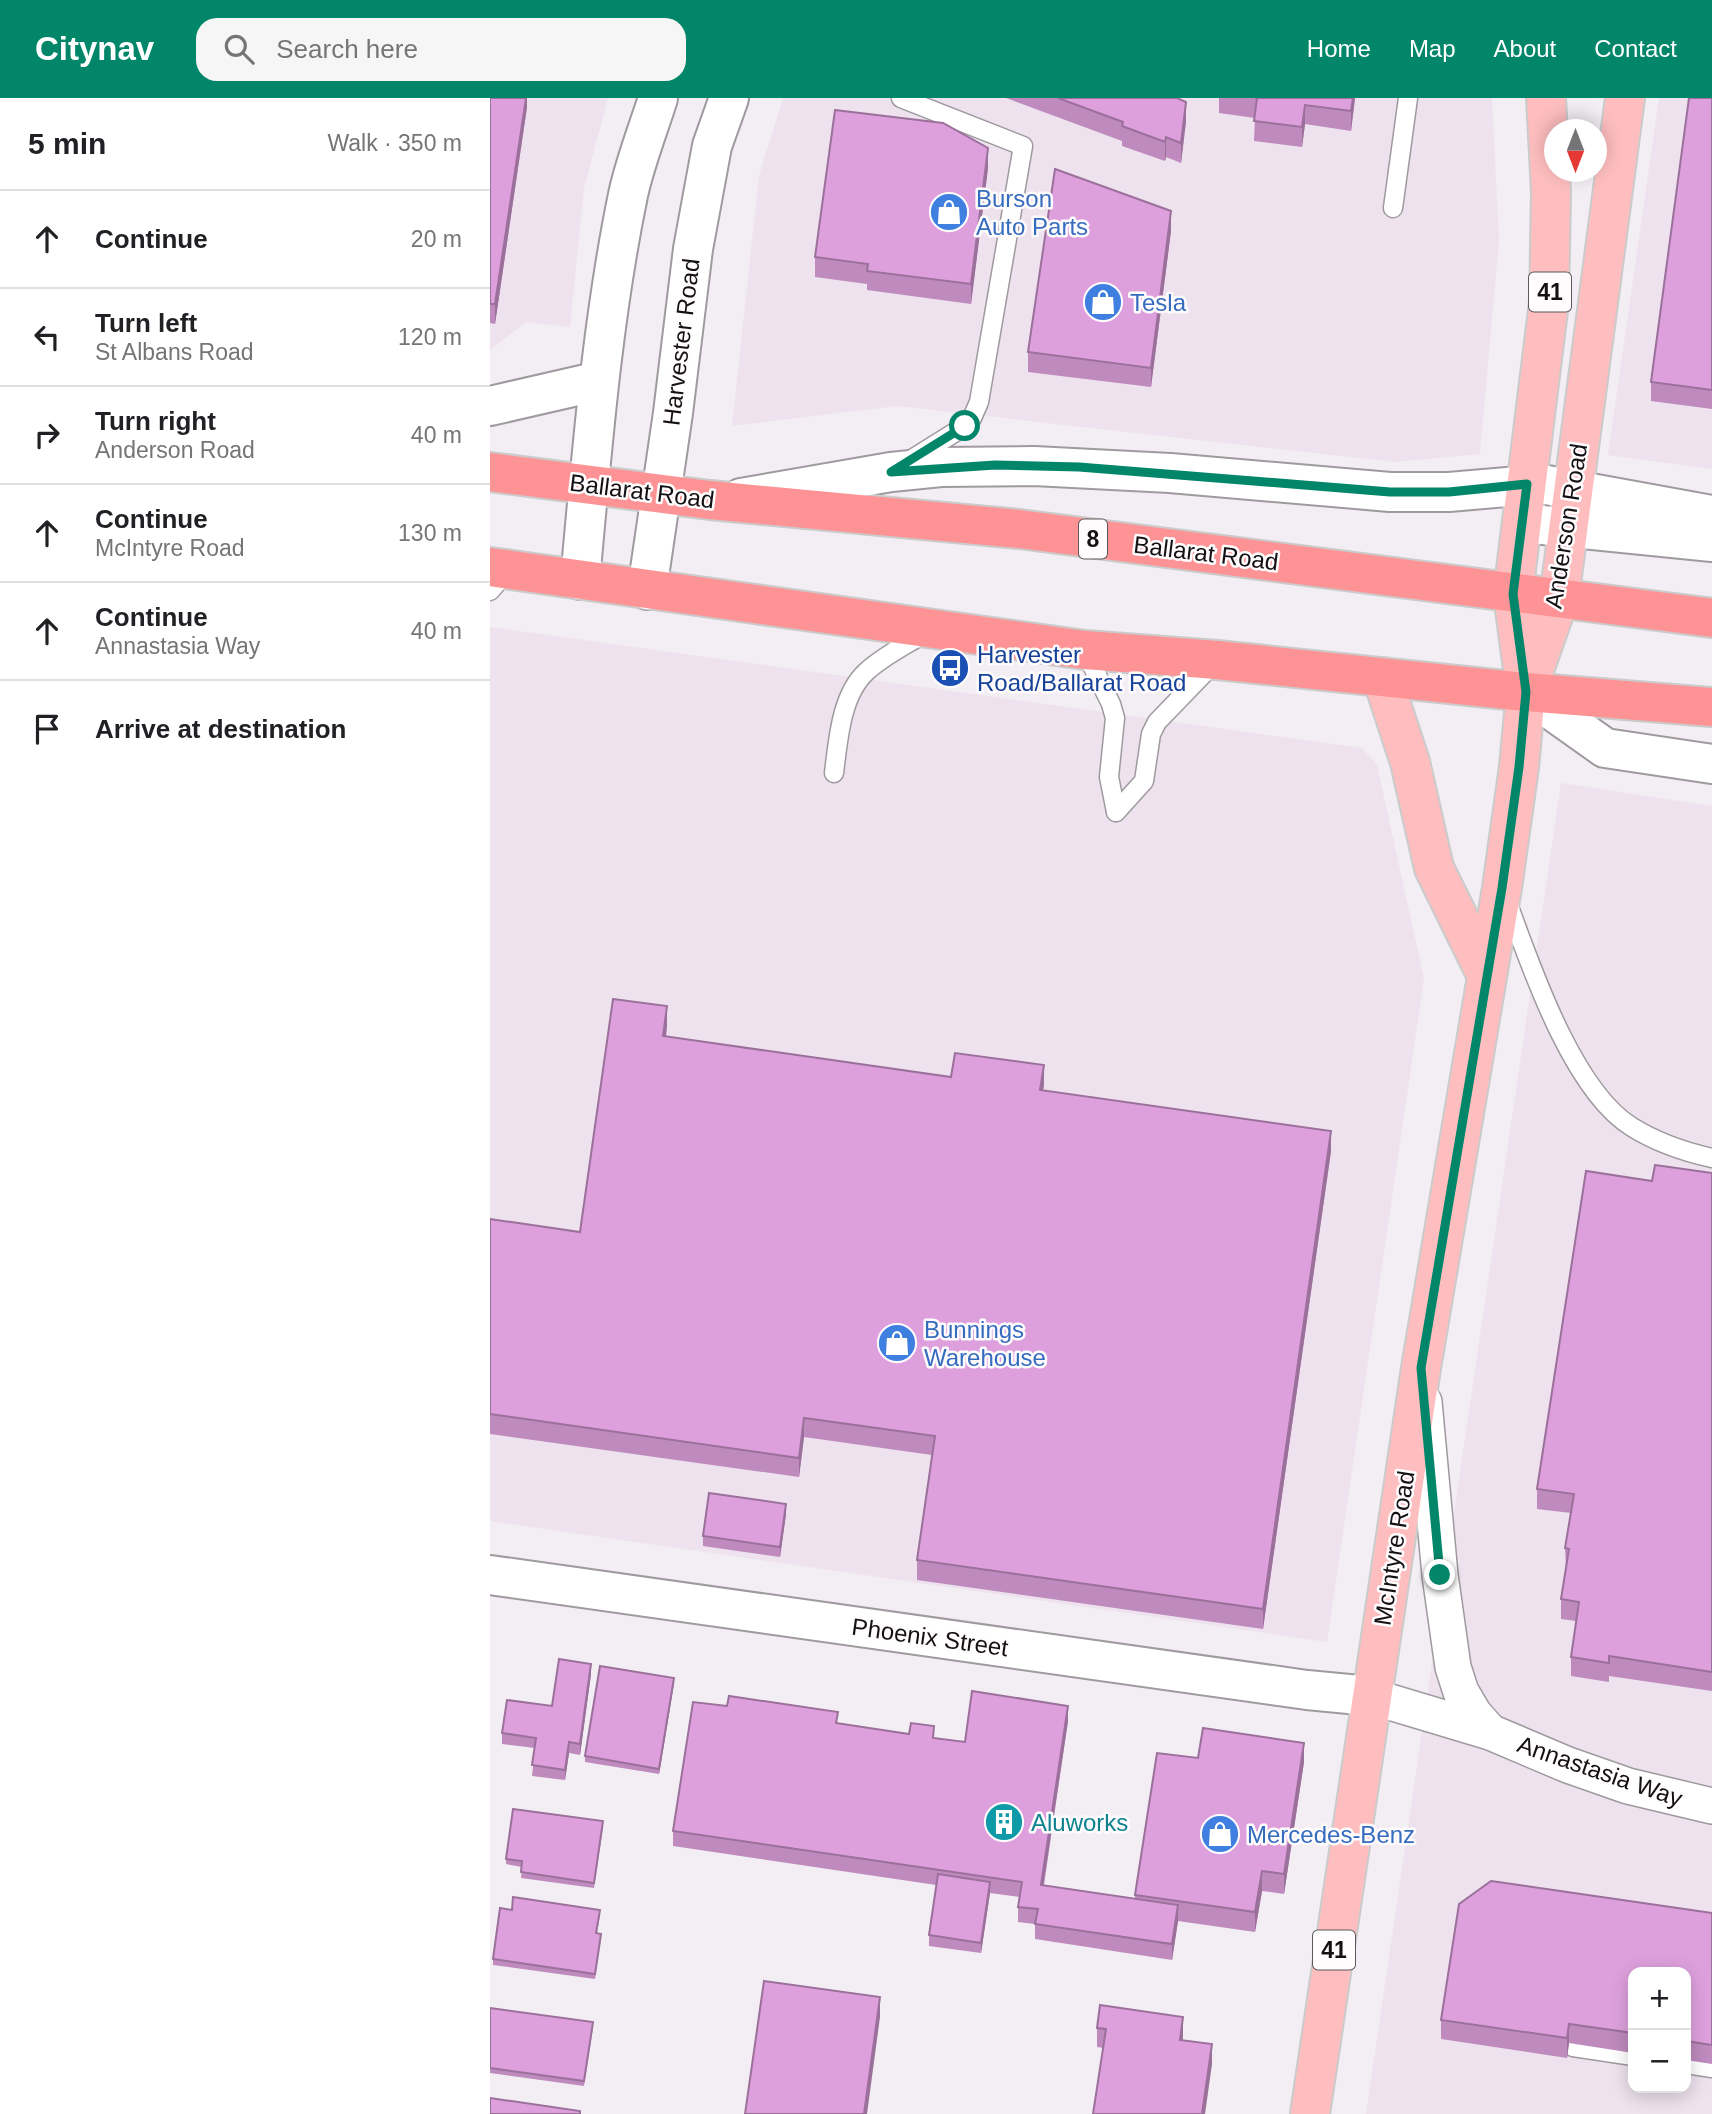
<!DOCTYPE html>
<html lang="en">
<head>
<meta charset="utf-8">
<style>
	:root { --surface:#fff; --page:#f6f6f6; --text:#202124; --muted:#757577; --line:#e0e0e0; --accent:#018669 }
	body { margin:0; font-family:Arial,sans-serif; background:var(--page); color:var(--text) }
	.controls { position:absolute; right:21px; bottom:21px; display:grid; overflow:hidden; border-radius:14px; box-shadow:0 4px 18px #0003 }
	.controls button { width:63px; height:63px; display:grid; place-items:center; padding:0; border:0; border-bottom:2px solid var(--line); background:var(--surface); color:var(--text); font:35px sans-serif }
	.compass { position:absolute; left:1054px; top:21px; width:63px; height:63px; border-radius:50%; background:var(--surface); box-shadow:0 4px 18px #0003; rotate:180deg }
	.stop { position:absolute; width:21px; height:21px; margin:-16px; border:5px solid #018669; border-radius:50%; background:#fff }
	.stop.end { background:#018669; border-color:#fff; box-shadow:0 2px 7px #0008 }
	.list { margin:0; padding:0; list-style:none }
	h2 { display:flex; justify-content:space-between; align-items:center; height:91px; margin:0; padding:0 28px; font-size:30px }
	h2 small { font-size:23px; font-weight:400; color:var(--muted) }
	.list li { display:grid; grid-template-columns:46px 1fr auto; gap:21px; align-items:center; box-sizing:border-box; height:98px; padding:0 28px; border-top:2px solid var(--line) }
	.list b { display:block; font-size:26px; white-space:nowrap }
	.list p { margin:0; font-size:23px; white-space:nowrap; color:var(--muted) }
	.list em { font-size:23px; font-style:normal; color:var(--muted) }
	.icon { flex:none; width:38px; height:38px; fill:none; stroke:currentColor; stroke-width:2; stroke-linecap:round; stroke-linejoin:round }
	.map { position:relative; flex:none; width:1222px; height:2016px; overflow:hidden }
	header { display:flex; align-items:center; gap:42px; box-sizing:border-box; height:98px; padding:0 35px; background:var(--accent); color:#fff }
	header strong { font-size:33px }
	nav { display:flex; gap:38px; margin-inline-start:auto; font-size:24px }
	.search { width:490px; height:63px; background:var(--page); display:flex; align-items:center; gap:18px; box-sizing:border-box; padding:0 24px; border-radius:21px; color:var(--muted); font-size:26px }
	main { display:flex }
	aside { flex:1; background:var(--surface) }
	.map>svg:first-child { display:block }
</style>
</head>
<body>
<header>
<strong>Citynav</strong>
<div class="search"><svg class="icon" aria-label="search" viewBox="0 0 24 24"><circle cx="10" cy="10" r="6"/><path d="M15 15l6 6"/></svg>Search here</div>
<nav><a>Home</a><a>Map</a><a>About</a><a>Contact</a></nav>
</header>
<main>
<aside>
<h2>5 min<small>Walk · 350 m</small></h2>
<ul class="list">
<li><svg class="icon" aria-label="ahead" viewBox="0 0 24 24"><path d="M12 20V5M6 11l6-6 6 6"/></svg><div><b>Continue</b></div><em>20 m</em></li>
<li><svg class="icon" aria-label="left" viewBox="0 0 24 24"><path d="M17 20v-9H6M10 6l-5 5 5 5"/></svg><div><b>Turn left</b><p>St Albans Road</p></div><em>120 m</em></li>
<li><svg class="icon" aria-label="right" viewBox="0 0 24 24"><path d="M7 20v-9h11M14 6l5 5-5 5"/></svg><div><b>Turn right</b><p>Anderson Road</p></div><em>40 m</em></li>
<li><svg class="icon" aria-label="ahead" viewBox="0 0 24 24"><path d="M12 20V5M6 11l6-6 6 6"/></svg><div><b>Continue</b><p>McIntyre Road</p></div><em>130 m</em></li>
<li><svg class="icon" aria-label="ahead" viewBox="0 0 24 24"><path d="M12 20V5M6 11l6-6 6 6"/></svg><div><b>Continue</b><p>Annastasia Way</p></div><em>40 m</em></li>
<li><svg class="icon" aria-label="arrive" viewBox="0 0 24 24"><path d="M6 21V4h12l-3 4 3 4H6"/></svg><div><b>Arrive at destination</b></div></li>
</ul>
</aside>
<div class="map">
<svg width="1222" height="2016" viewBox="0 0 1222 2016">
	<rect width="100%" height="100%" fill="#f3eef3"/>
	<g fill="#ede2ed" fill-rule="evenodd">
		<polygon points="0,0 118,0 94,90 80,229 36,224 0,252"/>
		<polygon points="293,0 1002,0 1009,142 990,356 905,364 407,308 242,328 269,78"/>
		<polygon points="1169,0 1222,0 1222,371 1118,357"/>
		<polygon points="0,529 872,650 887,667 934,881 837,1544 0,1423"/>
		<path d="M1071 685 1222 708V2016H876ZM1143 1874H1196V1990H1143Z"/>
	</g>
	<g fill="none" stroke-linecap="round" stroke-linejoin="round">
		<g stroke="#9f9a9f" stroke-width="21">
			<g id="lane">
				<polyline points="411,0 533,48 489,304 482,320 475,328 419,363"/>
				<polyline points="903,110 918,0"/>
				<polyline points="0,493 19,471"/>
				<polyline points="595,553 621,606 625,620 619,679 626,714"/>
				<path d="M344 675C348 643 351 597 376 574 393 558 416 547 435 535"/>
				<polyline points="626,714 654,683 661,636 667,624 725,564"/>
				<path d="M1018 806C1041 869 1083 993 1142 1029 1166 1044 1195 1054 1222 1060"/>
				<polyline points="1083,1949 1143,1958"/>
				<polyline points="1196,1966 1222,1970"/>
			</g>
		</g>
		<g stroke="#9f9a9f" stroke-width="38">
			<g id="street">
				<polyline points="934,1304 950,1477 963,1569 971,1594 984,1616 1000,1634"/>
				<polyline points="880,1598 1000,1634 1078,1667 1138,1688 1222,1708"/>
			</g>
		</g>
		<g stroke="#9f9a9f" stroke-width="42">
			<g id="secondary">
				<polyline points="0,308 109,283"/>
				<polyline points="251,400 401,374 451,369 544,368 680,375 900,394 959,394 1051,386 1222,417"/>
				<polyline points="1032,425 1222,444"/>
				<path d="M90 482C102 353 112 223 138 97 145 64 158 32 168 0"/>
				<polyline points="157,492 183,315 203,151 222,48 239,0"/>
				<polyline points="1036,594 1115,650 1222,666"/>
				<polyline points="0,1477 817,1592 880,1598"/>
			</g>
		</g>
		<g stroke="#cbcbcb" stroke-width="42">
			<g id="primary">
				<polyline points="892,579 920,664 944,770 996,876"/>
				<polyline points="1038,589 1069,501 1135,0"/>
				<polyline points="820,2016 931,1270 1012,790 1029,669 1036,594 1023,496 1059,204 1061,94 1056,0"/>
			</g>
		</g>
		<g stroke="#cbcbcb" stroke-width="42">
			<g id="highway">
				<polyline points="0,374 220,402 529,431 1222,520"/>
				<polyline points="0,469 595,552 727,562 1036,594 1222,609"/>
			</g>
		</g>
		<use href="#lane" stroke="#fff" stroke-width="18"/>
		<use href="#street" stroke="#fff" stroke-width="35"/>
		<use href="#secondary" stroke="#fff" stroke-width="38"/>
		<use href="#primary" stroke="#febebf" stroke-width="38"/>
		<use href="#highway" stroke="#fd9394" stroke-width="38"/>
	</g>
	<g fill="#bf8abe">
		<polygon points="0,0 37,0 37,9 5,226 0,225"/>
		<polygon points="516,0 689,0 696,23 691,65 676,59 675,63 632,48 632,43"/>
		<polygon points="729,0 865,0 861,33 815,26 812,49 764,43 765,20 729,15"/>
		<polygon points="1222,0 1222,311 1161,303 1161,284"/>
		<polygon points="498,70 481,206 377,192 377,186 325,179 325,159"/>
		<polygon points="681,133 661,289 538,274 538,254"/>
		<polygon points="177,928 176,939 461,979 554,986 553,993 841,1053 773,1531 427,1482 427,1462 442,1357 314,1339 309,1379 0,1336 0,1121 90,1134"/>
		<polygon points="1222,1075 1222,1593 1119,1578 1119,1584 1081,1578 1081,1559 1086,1523 1071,1521 1071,1501 1076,1470 1075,1450 1081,1415 1047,1411 1047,1391 1162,1083"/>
		<polygon points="296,1416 290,1459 213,1448 213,1438"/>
		<polygon points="101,1576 90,1657 79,1655 75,1682 42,1678 45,1650 12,1646 12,1635 62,1608"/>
		<polygon points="184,1585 169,1676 95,1664 95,1658"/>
		<polygon points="578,1623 554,1787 645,1801 645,1797 708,1660 814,1664 794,1796 772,1793 765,1834 688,1823 682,1862 545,1841 545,1826 528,1824 528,1809 530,1799 500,1795 491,1855 439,1848 439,1837 446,1787 183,1748 183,1733 348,1625 475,1644"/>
		<polygon points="113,1729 104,1790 31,1780 32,1769 16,1766 16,1761"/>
		<polygon points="1222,1815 1222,1966 1196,1962 1196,1874 1143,1874 1143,1955 1079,1945 1077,1960 951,1941 951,1922"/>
		<polygon points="110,1817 107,1835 111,1841 105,1881 3,1867 3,1861"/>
		<polygon points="0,1910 103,1930 94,1988 0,1975"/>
		<polygon points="607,1930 693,1939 692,1942 722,1966 607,1949"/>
	</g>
	<g fill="#9b709b">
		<polygon points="36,0 37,0 37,9 5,226 5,206"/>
		<polygon points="863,0 865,0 861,33 861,13"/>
		<polygon points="696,4 696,23 691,65 691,45"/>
		<polygon points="815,7 815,26 812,49 812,29"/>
		<polygon points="676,39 676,59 675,63 675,44"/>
		<polygon points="498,50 498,70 481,206 481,186"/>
		<polygon points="681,113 681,133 661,289 661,270"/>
		<polygon points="177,908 177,928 173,958 173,938"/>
		<polygon points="554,967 554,986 550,1012 550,992"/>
		<polygon points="841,1033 841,1053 773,1531 773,1511"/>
		<polygon points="314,1320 314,1339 309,1379 309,1360"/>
		<polygon points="296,1406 296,1416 290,1459 290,1449"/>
		<polygon points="101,1566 101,1576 90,1657 90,1646"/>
		<polygon points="184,1580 184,1585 169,1676 169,1671"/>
		<polygon points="578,1608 578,1623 551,1802 551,1787"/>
		<polygon points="79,1644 79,1655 75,1682 75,1672"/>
		<polygon points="814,1645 814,1664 794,1796 794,1776"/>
		<polygon points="772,1773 772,1793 765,1834 765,1814"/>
		<polygon points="500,1784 500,1795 491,1855 491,1845"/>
		<polygon points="688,1807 688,1823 682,1862 682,1846"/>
		<polygon points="390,1899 390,1919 377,2016 374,2016"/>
		<polygon points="693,1919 693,1939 690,1961 690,1942"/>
		<polygon points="1079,1926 1079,1945 1077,1960 1077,1940"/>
		<polygon points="722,1946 722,1966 715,2016 712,2016"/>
	</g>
	<g fill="#dea0dd" stroke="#9b709b" stroke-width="2">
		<polygon points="0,0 36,0 5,206 0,206"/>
		<polygon points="568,0 687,0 696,4 691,45 676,39 675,44 632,28 633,24"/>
		<polygon points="765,0 863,0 861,13 815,7 812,29 764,23 767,0"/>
		<polygon points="1199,0 1222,0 1222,292 1161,284"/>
		<polygon points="345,12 453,25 498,50 481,186 377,173 378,166 325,159"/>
		<polygon points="565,71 681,113 661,270 538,254"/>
		<polygon points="123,901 177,908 173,938 461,979 465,955 554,967 550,992 841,1033 773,1511 427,1462 445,1338 314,1320 309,1360 0,1316 0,1121 90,1134"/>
		<polygon points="1165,1067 1222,1075 1222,1574 1119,1558 1119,1565 1081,1559 1089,1504 1071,1501 1079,1451 1075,1450 1084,1396 1047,1391 1096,1073 1162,1083"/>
		<polygon points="219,1395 296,1406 290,1449 213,1438"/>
		<polygon points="69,1561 101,1566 90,1646 79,1644 75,1672 42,1667 46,1640 12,1635 17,1602 62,1608"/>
		<polygon points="110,1568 184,1580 169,1671 95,1658"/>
		<polygon points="482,1593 578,1608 551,1787 688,1807 682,1846 545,1826 548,1811 528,1809 532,1784 183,1733 203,1604 237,1608 239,1598 348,1614 346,1625 419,1636 421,1625 444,1628 443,1640 475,1644"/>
		<polygon points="713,1630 814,1645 794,1776 772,1773 765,1814 645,1797 667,1655 708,1660"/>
		<polygon points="23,1711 113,1723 104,1785 31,1774 32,1763 16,1761"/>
		<polygon points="448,1776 500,1784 491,1845 439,1837"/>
		<polygon points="1001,1783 1222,1815 1222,1947 1196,1943 1196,1874 1143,1874 1143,1935 1079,1926 1077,1940 951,1922 969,1806"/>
		<polygon points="23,1799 110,1812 106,1835 111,1836 105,1876 3,1861 10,1810 22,1812"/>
		<polygon points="274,1883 390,1899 374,2016 255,2016"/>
		<polygon points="610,1907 693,1919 690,1942 722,1946 712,2016 603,2016 616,1931 607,1930"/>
		<polygon points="0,1910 103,1924 94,1983 0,1970"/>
		<polygon points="0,2000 90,2013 90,2016 0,2016"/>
	</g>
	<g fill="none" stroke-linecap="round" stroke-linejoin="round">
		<polyline stroke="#018669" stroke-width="9" points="475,328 401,374 505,367 589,369 900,394 959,394 1037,386 1023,496 1036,594 1029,669 1012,790 931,1270 950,1477"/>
	</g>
	<defs>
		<g id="shop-disc" transform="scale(2.0125)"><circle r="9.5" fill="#3f7fe0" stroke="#fffcfe"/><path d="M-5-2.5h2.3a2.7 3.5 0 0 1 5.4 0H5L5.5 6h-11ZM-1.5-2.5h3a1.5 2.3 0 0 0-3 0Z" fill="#fff"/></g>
		<g id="bus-disc" transform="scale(2.0125)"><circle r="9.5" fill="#1a4fb4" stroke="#fffcfe"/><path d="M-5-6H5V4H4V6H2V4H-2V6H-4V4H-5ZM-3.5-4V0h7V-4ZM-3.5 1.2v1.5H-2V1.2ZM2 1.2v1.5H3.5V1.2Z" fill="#fff"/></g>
		<g id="building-disc" transform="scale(2.0125)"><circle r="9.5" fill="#0f9aa8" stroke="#fffcfe"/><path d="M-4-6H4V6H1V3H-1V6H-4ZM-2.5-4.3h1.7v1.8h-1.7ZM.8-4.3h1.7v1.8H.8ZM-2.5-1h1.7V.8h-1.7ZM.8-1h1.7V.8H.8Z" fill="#fff"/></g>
	</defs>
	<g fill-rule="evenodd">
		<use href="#shop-disc" x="459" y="114"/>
		<use href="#shop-disc" x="613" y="204"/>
		<use href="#bus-disc" x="460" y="570"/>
		<use href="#shop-disc" x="407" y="1245"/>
		<use href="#building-disc" x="514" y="1724"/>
		<use href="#shop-disc" x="730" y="1736"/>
	</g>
	<g text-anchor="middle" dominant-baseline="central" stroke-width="5" stroke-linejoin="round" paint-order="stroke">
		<g fill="#fffcfe" stroke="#5a585a" stroke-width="2">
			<rect x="1039" y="174.5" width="42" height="39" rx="5"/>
			<rect x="589" y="421.5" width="28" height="39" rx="5"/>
			<rect x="823" y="1832.5" width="42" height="39" rx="5"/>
		</g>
		<g font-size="23" font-weight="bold" fill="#131113">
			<text x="1060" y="194">41</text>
			<text x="603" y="441">8</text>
			<text x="844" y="1852">41</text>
		</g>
		<g font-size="24" fill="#366cbe" stroke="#fffcfe" text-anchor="start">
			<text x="486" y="100">Burson<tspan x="486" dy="28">Auto Parts</tspan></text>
			<text x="640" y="204">Tesla</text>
			<text x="434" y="1231">Bunnings<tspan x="434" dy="28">Warehouse</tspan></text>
			<text x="757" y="1736">Mercedes-Benz</text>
		</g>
		<g font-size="24" fill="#131113" stroke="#fffcfe">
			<text transform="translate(191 244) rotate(-83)">Harvester Road</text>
			<text transform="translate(152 393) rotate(7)">Ballarat Road</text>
			<text transform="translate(1076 428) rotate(-81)">Anderson Road</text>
			<text transform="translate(716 455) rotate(7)">Ballarat Road</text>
			<text transform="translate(904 1450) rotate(-81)">McIntyre Road</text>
			<text transform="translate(440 1539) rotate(8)">Phoenix Street</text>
			<text transform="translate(1110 1673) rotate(19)">Annastasia Way</text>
		</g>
		<g font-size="24" fill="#164399" stroke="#fffcfe" text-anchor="start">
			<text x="487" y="556">Harvester<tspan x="487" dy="28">Road/Ballarat Road</tspan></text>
		</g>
		<g font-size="24" fill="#0d838f" stroke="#fffcfe" text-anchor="start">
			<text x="541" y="1724">Aluworks</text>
		</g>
	</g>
</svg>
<div class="controls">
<button>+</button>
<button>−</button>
</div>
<svg class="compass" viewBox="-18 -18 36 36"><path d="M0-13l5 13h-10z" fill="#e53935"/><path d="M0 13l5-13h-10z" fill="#757577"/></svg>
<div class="stop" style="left:475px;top:328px"></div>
<div class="stop end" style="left:950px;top:1477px"></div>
</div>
</main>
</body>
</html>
